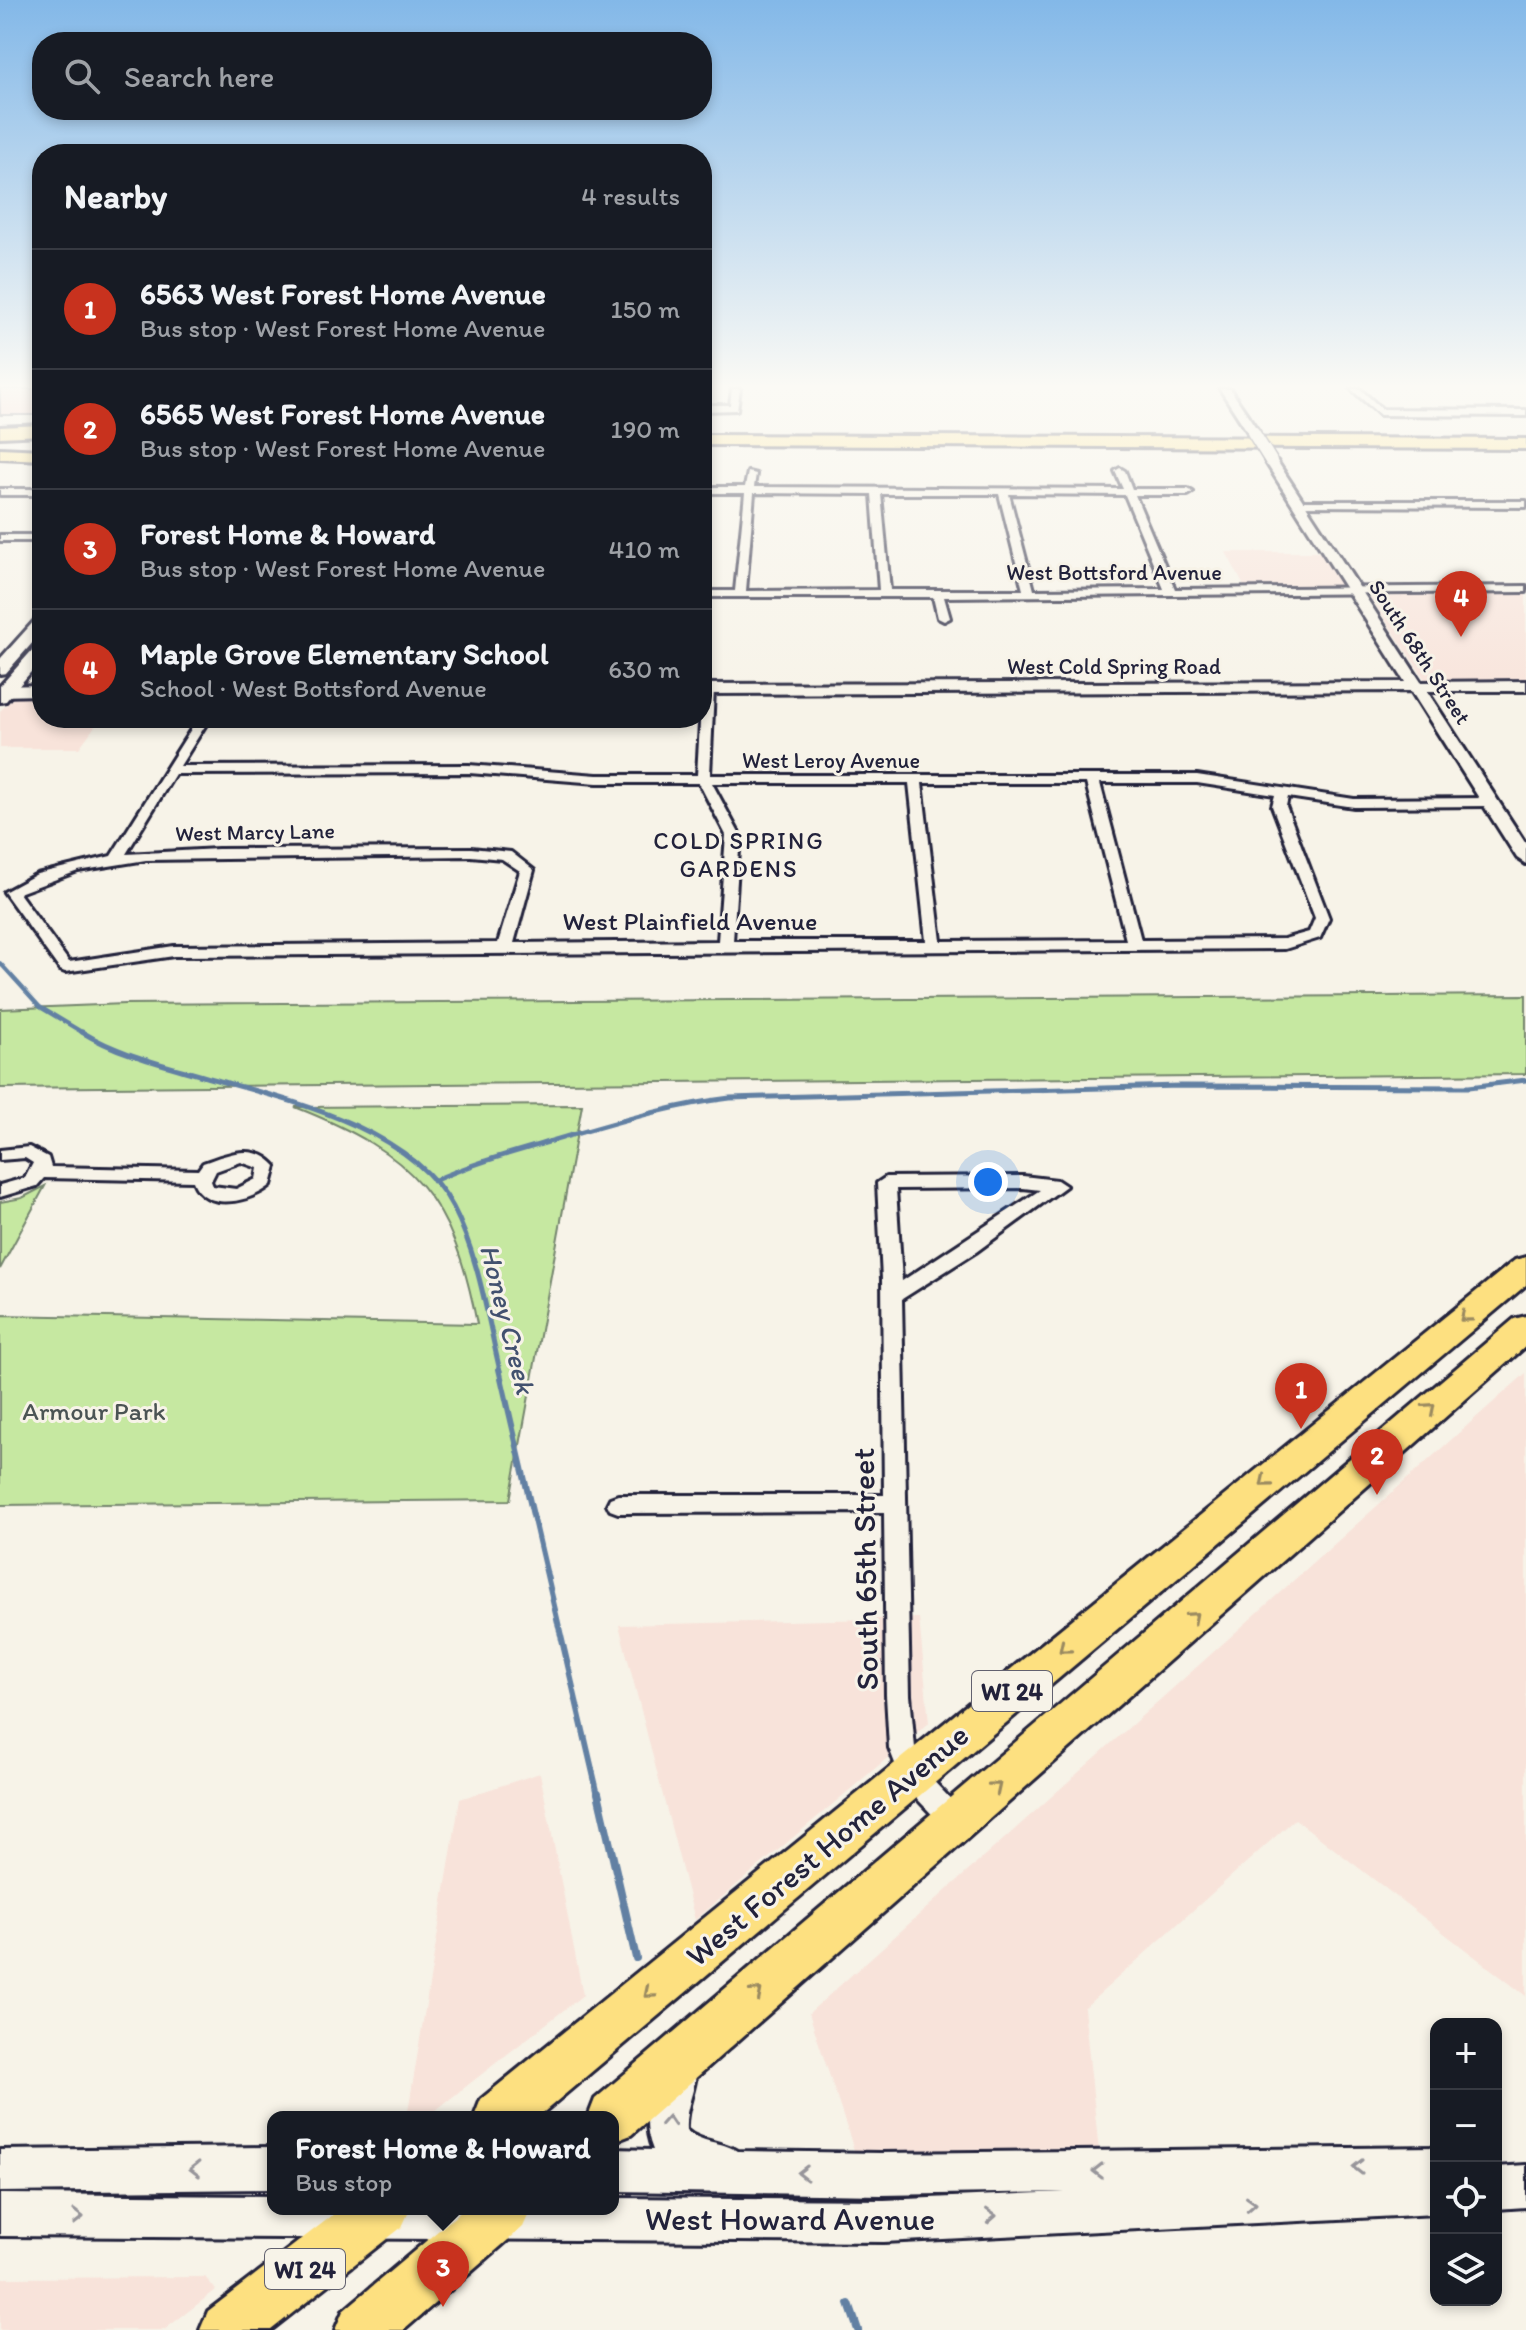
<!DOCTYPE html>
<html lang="en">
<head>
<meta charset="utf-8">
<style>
	:root { --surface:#171b24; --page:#20242c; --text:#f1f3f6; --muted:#9ea1a6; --line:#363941; --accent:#c8321e }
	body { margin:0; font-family:Itim,sans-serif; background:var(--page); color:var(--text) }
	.controls { position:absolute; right:24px; bottom:24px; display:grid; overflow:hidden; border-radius:16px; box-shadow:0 4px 12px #0003 }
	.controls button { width:72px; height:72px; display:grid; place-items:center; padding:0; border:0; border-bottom:2px solid var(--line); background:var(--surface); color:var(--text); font:40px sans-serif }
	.you { position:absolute; left:988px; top:1182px; width:28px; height:28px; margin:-20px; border:6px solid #fff; border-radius:50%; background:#1a73e8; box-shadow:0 0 0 12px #1a73e833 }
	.badge { display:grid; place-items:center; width:52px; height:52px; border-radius:50%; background:var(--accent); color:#fff; font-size:26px; font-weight:700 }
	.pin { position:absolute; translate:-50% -66px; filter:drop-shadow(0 2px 4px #0008) }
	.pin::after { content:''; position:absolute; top:42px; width:28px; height:24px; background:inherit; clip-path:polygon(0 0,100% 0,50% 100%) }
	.popup { position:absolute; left:267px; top:2111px; width:352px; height:104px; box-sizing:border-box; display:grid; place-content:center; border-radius:16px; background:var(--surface); filter:drop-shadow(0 2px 6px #0005); font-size:26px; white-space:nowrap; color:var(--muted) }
	.popup b { font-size:30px; color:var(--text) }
	.popup::after { content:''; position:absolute; left:50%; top:100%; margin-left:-16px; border:16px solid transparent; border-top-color:var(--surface) }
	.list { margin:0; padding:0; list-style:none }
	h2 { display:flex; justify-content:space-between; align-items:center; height:104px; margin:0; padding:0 32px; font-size:34px }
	h2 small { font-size:26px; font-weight:400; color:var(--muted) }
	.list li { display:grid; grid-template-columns:52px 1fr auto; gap:24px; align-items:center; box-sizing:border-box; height:120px; padding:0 32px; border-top:2px solid var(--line) }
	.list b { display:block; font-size:30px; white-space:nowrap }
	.list p { margin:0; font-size:26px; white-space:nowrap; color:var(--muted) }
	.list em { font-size:26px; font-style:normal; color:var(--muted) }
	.icon { flex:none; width:44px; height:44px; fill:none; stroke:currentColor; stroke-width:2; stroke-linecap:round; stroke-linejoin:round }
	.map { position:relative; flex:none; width:1526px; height:2330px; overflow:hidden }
	.search { position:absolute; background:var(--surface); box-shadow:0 4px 12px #0003; left:32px; top:32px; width:680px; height:88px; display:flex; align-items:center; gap:20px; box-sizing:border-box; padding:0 28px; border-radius:32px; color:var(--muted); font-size:30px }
	.panel { position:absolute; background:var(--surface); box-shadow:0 4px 12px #0003; left:32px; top:144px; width:680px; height:584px; border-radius:32px }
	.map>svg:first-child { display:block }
</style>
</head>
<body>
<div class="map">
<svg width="1526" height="2330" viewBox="0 0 1526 2330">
	<rect width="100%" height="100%" fill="#f7f3e8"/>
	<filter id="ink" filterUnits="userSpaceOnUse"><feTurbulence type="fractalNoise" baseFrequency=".0125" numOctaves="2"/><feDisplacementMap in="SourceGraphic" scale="16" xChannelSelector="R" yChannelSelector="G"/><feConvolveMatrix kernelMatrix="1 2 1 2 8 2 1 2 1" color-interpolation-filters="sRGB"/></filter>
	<g filter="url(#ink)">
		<g fill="#f8e3da">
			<polygon points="1226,552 1320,552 1343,588 1246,590"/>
			<polygon points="1526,592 1526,682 1426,681 1370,597"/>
			<polygon points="14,697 42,697 42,718 101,718 79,748 0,748 0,711"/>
			<polygon points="1526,1373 1526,1996 1295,1819 1084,2008 1099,2151 857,2159 809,2013"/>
			<polygon points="919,1618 929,1723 695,1920 619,1625"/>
			<polygon points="540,1773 583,1995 427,2117 407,2117 460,1799"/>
			<polygon points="205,2277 216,2290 164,2330 0,2330 0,2278"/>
		</g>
		<g fill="#c6e8a1" stroke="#74856e" stroke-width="2">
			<polygon points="1526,995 1526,1074 0,1088 0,1009 125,1004"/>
			<path d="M582 1105 510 1500 0 1505V1315L477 1324C453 1198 415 1154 295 1107Z"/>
			<polygon points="45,1186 0,1269 0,1202 22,1198"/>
		</g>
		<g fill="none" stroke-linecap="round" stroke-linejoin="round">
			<polyline stroke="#6280a3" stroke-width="4" points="0,963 40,1007 85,1034"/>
			<g stroke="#6280a3" stroke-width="5">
				<path d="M82 1032C121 1056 170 1066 213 1079 292 1101 412 1129 453 1207 479 1257 487 1316 500 1371"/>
				<path d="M433 1181C475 1162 518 1151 562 1138 617 1122 672 1105 730 1098L1180 1086 1469 1087 1526 1080"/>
			</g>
			<polyline stroke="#6280a3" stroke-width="6" points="499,1369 598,1795"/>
			<g stroke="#6280a3" stroke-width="8">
				<polyline points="598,1793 636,1958"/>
				<polyline points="849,2304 858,2330"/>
			</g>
		</g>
		<rect fill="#fcbfbb" stroke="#22223b" stroke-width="2" x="0" y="389" width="42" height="26"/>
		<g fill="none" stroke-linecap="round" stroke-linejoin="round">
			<g stroke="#22223b" stroke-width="6">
				<g id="minor">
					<polygon points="732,389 740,389 737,410 702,411 702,405 730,405"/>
					<polygon points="1351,389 1360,389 1382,409 1526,410 1526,416 1380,415"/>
					<path d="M1120 468 1125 471 1132 489H1188L1193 492 1188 495H1135L1175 589 1526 586V592L944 597 950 618 944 621 938 618 933 597H702V591H735L745 493H702V487H745L748 472 756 474 754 487 1123 489 1115 471ZM754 493 872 494 879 590 746 591ZM881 494H999L1023 590H890ZM1009 494 1125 495 1164 589 1034 590Z"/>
					<rect x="0" y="489" width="42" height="6"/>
					<polygon points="1299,501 1526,501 1526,507 1296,506 1296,502"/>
					<rect x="0" y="535" width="42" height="6"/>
					<path d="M708 685 714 689 710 775H1197L1354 799 1490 798 1497 802 1490 806 1354 807 1288 797 1286 806 1329 918 1320 938 1285 949 174 956 65 972 60 970 4 892 37 874 111 856 198 718H210L180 766 469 765 597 775H697L702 689ZM469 773 597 783H699L726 835 718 941 514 943 534 870 511 852 471 848 218 849 126 854 175 774ZM712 783H909L926 941H733L740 835ZM922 783H1086L1126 940 941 941ZM1100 783H1197L1275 795 1272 806 1315 918 1309 932 1284 939 1141 940ZM471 856 502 859 520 871 498 943 174 946 69 962 19 893 78 871 146 860Z"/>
					<path d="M29 1147 48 1157 51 1167 198 1170 203 1163C228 1154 255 1142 276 1166L271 1185C251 1202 205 1213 193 1181L44 1178 37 1186 0 1197V1185L25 1178 33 1163 25 1158 0 1160V1150ZM241 1162 258 1168 256 1179 236 1189 213 1186 211 1181 216 1171Z"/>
					<path d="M1023 1176 1057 1180 1066 1186 976 1252 902 1299 910 1695 915 1748 922 1769 964 1813 968 1821 964 1829 955 1833 946 1829 903 1784 889 1748 886 1695 884 1512 618 1513 610 1510 607 1504 610 1498 618 1495H884L882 1279 877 1183 886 1177ZM1023 1188 1040 1190 902 1281 896 1189Z"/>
				</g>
			</g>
			<g stroke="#22223b" stroke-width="6">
				<g id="tertiary">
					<polygon points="1220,389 1230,389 1259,432 1257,434 1249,434"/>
					<polygon points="1271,457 1277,461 1421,682 1526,681 1526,691 1427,691 1526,844 1526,864 1517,858 1411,691 702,694 702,684 1405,682 1265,461"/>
					<polygon points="42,685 42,695 0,696 0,686"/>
					<path d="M679 2050 693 2056C703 2081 684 2102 686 2130 700 2143 722 2141 737 2151L881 2153 1436 2147V2214L884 2242 0 2236V2194L273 2196V2209H613V2198L884 2200 1065 2192 881 2195 613 2191V2149L653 2150C639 2117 652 2088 665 2056Z"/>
					<polygon points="273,2147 273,2189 0,2192 0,2150"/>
					<polygon points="1526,2165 1526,2207 1496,2209 1496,2167"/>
				</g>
			</g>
			<g stroke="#22223b" stroke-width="6">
				<g id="secondary">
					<polygon points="42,617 42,632 6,673 0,674 0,659 36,619"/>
					<polygon points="42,644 42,659 6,701 0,702 0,686 36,646"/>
				</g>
			</g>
			<g stroke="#22223b" stroke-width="6">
				<g id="primary">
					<polygon points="1526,1257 1526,1285 538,2117 474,2117 481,2099 1515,1260"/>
					<polygon points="1526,1316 1526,1346 631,2135 613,2142 613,2117 588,2117 595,2099 1514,1319"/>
					<polygon points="341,2209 410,2209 402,2227 271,2330 200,2330 208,2311"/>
					<polygon points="464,2209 531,2209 523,2227 404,2330 335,2330 343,2311"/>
				</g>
			</g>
			<g stroke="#22223b" stroke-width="6">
				<g id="motorway">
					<polygon points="42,425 42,435 0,437 0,427"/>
					<polygon points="702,435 1526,439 1526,449 702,445"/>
					<polygon points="0,448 42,450 42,460 0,458"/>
				</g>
			</g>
			<use href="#minor" fill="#f7f3e8" fill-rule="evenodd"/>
			<use href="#tertiary" fill="#f7f3e8" fill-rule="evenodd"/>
			<use href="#secondary" fill="#f7f3e8" fill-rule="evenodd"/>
			<use href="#primary" fill="#fde080" fill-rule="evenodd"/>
			<use href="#motorway" fill="#fde080" fill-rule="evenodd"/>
			<g stroke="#22223b" stroke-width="15" stroke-linecap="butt">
				<polyline id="tertiary-bridge" points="1253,432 1271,461"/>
			</g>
			<use href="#tertiary-bridge" stroke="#f7f3e8" stroke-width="12"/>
		</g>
		<defs><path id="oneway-chevron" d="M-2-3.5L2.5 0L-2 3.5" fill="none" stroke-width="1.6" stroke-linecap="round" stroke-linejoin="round" transform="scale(2)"/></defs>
		<g stroke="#9a8a61">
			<use href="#oneway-chevron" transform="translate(1465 1317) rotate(141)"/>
			<use href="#oneway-chevron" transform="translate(1430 1408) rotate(-41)"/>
			<use href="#oneway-chevron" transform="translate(1265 1482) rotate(140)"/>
			<use href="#oneway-chevron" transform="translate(1193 1617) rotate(-41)"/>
			<use href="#oneway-chevron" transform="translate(1064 1648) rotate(140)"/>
			<use href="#oneway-chevron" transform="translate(996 1787) rotate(-40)"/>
			<use href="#oneway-chevron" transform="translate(649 1993) rotate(140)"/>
			<use href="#oneway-chevron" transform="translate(757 1993) rotate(-41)"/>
		</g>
		<g stroke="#97959a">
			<use href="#oneway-chevron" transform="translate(668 2121) rotate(-86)"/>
			<use href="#oneway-chevron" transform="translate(1358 2167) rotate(-180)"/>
			<use href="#oneway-chevron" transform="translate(195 2169) rotate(179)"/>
			<use href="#oneway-chevron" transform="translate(1098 2171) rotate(179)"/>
			<use href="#oneway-chevron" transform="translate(803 2173) rotate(-179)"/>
			<use href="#oneway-chevron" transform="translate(1251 2204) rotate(-3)"/>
			<use href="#oneway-chevron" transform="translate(991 2216) rotate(-3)"/>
			<use href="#oneway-chevron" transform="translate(78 2217)"/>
		</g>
	</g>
	<linearGradient id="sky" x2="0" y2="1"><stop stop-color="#83b8e8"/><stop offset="0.54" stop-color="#fbfaf5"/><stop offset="1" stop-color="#fbfaf5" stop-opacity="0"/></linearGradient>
	<rect width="1526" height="715" fill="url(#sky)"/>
	<g text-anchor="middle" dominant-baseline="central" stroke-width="6" stroke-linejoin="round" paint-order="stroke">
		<g font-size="22" fill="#22223b" stroke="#f7f3e8">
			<text x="1114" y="572">West Bottsford Avenue</text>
			<text transform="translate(1420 652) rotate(57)">South 68th Street</text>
			<text x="1114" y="666">West Cold Spring Road</text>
			<text x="831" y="760">West Leroy Avenue</text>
			<text transform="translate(255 832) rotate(-1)">West Marcy Lane</text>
		</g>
		<g font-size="24" letter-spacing="2" fill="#22223b" stroke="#f7f3e8">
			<text x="739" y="840">COLD SPRING<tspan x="739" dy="28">GARDENS</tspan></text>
		</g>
		<g fill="#f7f3e8" stroke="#62616f" stroke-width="2">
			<rect x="972" y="1671" width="80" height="40" rx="6"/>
			<rect x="265" y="2249" width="80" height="40" rx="6"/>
		</g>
		<g font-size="24" font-weight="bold" fill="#22223b">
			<text x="1012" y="1691">WI 24</text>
			<text x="305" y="2269">WI 24</text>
		</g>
		<g font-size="26" fill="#22223b" stroke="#f7f3e8">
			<text x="690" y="921">West Plainfield Avenue</text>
		</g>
		<g font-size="26" fill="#4b5454" stroke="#f7f3e8">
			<text x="94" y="1411">Armour Park</text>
		</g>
		<g font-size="28" font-style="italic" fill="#42516f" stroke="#f7f3e8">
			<text transform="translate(508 1319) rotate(76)">Honey Creek</text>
		</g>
		<g font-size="32" fill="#22223b" stroke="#f7f3e8">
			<text transform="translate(865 1569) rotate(-91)">South 65th Street</text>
			<text transform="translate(827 1845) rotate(-40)">West Forest Home Avenue</text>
			<text x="790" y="2219">West Howard Avenue</text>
		</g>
	</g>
</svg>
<div class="controls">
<button>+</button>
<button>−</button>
<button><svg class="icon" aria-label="locate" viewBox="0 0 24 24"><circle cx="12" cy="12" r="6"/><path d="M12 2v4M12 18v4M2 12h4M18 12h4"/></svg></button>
<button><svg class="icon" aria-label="layers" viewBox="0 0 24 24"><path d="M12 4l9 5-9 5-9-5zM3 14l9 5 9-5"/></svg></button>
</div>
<div class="you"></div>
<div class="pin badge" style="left:1301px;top:1429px">1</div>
<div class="pin badge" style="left:1377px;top:1495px">2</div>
<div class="pin badge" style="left:443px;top:2307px">3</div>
<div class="popup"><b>Forest Home &amp; Howard</b>Bus stop</div>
<div class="pin badge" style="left:1461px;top:637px">4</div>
<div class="search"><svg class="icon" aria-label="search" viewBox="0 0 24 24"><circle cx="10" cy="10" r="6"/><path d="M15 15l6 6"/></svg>Search here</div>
<section class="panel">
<h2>Nearby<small>4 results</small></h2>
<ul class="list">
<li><span class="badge">1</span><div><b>6563 West Forest Home Avenue</b><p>Bus stop · West Forest Home Avenue</p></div><em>150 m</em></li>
<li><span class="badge">2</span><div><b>6565 West Forest Home Avenue</b><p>Bus stop · West Forest Home Avenue</p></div><em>190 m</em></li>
<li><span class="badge">3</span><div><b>Forest Home &amp; Howard</b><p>Bus stop · West Forest Home Avenue</p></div><em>410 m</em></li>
<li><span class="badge">4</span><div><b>Maple Grove Elementary School</b><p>School · West Bottsford Avenue</p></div><em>630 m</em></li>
</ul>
</section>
</div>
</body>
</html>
